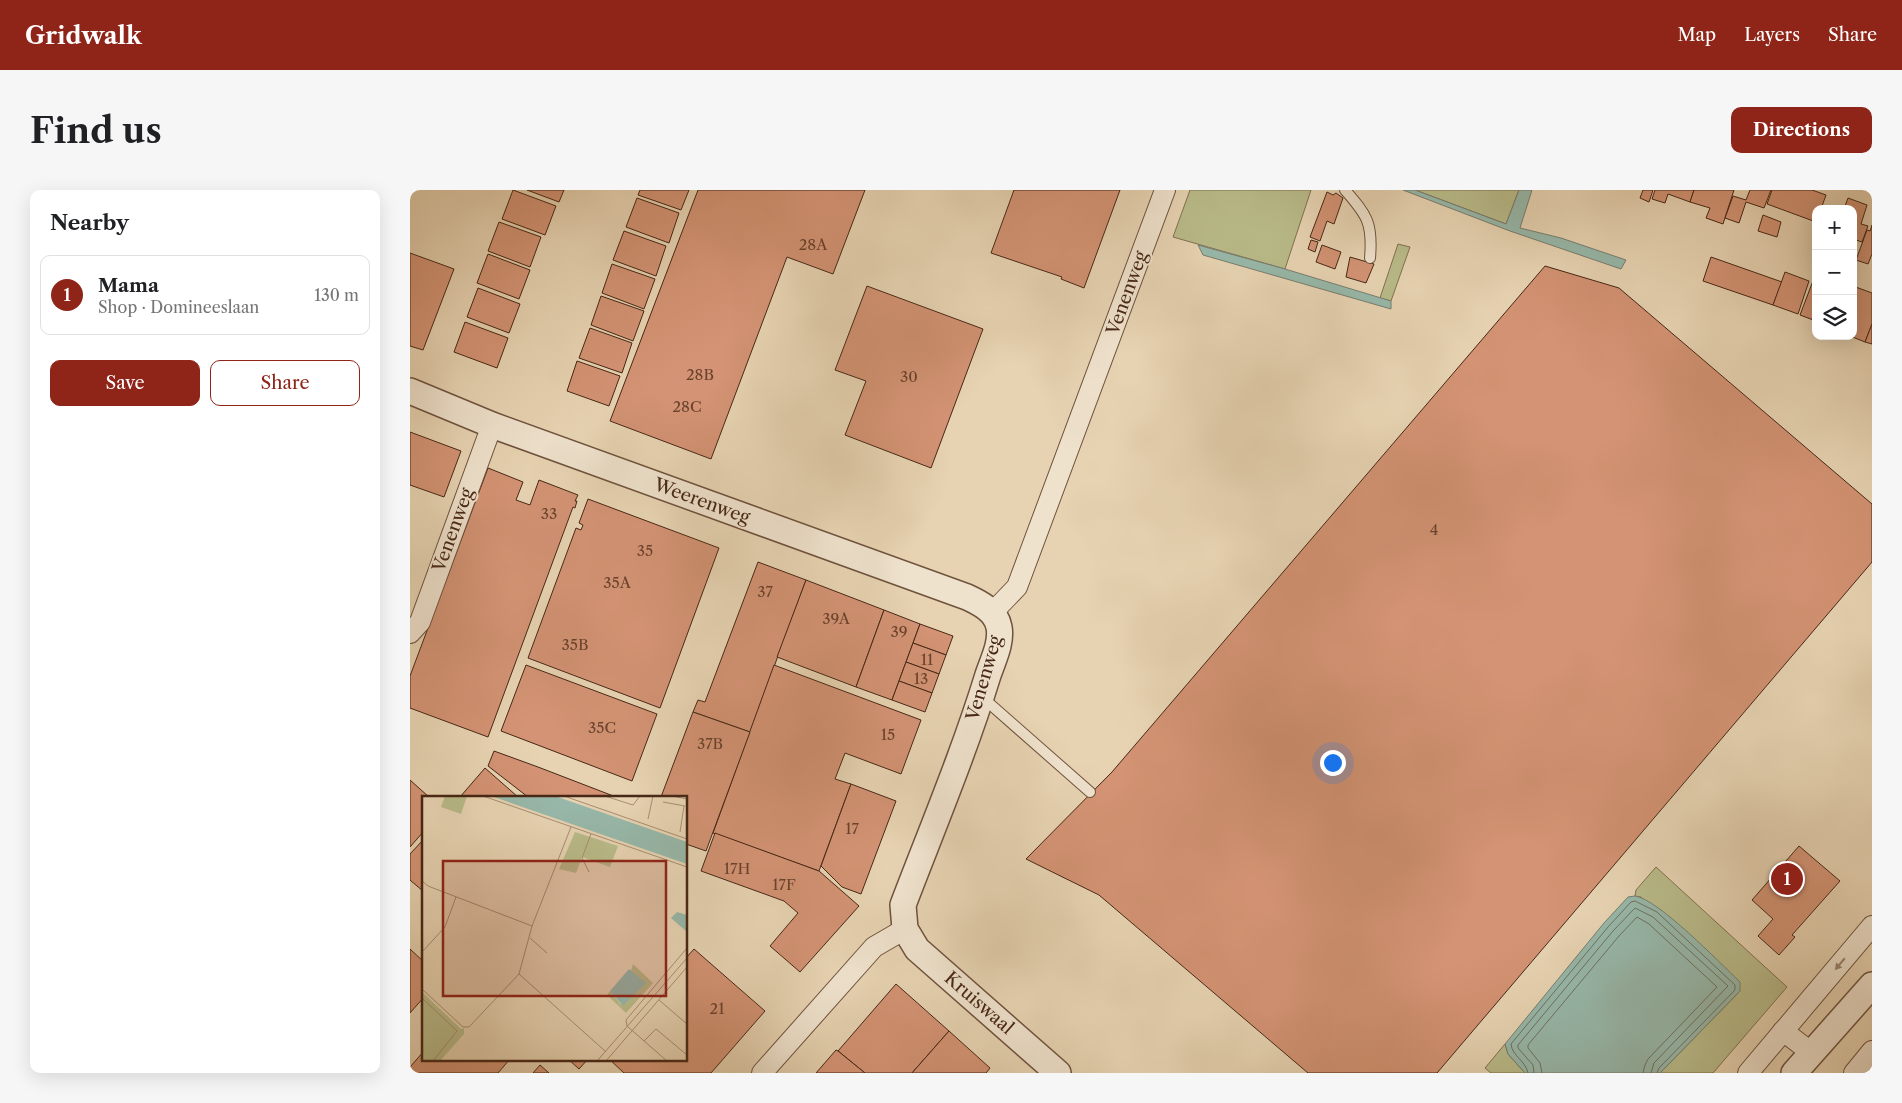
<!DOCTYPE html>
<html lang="en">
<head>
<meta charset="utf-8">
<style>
	:root { --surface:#fff; --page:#f6f6f6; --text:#202124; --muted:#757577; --line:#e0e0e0; --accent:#8f2418 }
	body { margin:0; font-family:"Libre Caslon Text",serif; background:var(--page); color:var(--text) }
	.controls { position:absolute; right:15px; top:15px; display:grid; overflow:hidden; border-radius:10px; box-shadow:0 5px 20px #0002 }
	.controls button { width:45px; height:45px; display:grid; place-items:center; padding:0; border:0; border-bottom:1px solid var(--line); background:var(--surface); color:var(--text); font:25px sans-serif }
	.you { position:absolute; left:922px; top:572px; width:18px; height:18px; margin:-12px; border:4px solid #fff; border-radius:50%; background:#1a73e8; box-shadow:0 0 0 8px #1a73e833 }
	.badge { display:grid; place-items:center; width:32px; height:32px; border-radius:50%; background:var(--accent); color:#fff; font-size:16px; font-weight:700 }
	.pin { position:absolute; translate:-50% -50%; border:2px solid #fff; box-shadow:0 1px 5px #0006 }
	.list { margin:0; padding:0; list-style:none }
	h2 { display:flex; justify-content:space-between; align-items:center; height:65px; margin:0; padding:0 20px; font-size:21px }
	h2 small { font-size:16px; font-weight:400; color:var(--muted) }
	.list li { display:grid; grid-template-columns:32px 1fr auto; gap:15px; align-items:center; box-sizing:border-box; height:80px; margin:0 10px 10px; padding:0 10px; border:1px solid var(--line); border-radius:10px }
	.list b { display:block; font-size:19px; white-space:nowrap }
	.list p { margin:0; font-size:16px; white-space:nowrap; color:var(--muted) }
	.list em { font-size:16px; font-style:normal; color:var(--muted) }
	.actions { display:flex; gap:10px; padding:15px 20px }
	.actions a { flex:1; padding:11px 0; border:1px solid var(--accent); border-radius:10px; text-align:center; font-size:18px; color:var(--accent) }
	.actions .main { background:var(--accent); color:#fff }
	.icon { flex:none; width:28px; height:28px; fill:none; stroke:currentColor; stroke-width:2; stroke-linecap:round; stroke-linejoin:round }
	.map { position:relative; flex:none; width:1462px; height:883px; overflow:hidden; border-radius:10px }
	header { display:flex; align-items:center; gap:30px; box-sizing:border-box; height:70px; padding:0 25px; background:var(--accent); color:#fff }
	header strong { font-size:24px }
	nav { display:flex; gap:28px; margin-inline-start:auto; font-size:18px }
	.intro { display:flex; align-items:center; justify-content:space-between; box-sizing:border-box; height:120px; padding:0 30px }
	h1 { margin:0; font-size:35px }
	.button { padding:12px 22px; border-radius:10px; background:var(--accent); color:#fff; font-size:18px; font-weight:700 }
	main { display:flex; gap:30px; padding:0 30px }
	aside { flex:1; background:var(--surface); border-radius:10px; box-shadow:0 5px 20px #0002 }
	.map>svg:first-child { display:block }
</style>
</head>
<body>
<header>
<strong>Gridwalk</strong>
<nav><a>Map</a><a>Layers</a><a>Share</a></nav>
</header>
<div class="intro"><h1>Find us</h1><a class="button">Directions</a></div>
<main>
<aside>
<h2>Nearby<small></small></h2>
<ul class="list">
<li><span class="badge">1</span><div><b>Mama</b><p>Shop · Domineeslaan</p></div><em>130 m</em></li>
</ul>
<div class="actions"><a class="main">Save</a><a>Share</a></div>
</aside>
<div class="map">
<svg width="1462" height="883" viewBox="0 0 1462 883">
	<rect width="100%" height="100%" fill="#e7d3b2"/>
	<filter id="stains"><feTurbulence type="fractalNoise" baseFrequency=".004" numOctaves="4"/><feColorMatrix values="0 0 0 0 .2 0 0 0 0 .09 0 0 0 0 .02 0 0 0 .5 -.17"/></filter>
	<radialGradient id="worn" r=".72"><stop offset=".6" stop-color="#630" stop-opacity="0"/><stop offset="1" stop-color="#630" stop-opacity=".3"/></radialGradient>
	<g fill="#b9bb8a" stroke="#807150">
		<polygon points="780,0 901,0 875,79 763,47"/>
		<polygon points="1005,0 1109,0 1096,34"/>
		<polygon points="988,54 1000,57 981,111 970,108"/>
		<polygon points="1246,677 1377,797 1303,883 1250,883 1330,801 1231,707 1225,706 1226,700"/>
		<polygon points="1095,854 1098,864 1115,883 1081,883 1075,878"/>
	</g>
	<g fill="#97b8aa" stroke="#777e6f">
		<polygon points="993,0 1005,0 1096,34 1109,0 1122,0 1110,38 1151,48 1216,70 1211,79 1100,41"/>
		<polygon points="788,55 875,79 981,111 981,119 793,65"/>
		<path d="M1225 706C1248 709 1310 773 1330 792V801L1250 883H1115L1098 864 1095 854 1194 733 1218 707Z"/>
	</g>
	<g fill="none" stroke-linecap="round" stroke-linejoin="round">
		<g stroke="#6f7060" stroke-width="1">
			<path d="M1118 883C1116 871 1102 866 1101 854L1198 737 1221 712 1225 711 1247 722 1325 795V800L1249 878 1247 883"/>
			<polyline points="1124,883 1123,875 1108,858 1108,855 1203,741 1225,718 1243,727 1318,796 1244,873 1241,883"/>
			<polyline points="1132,883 1130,873 1118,858 1118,855 1209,746 1227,727 1239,734 1307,797 1238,869 1235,875 1233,883"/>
		</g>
	</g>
	<g fill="#d39374" stroke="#472716">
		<polygon points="103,0 146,16 135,45 92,29"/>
		<polygon points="117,0 154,0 149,12"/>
		<polygon points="230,0 279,0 271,20 228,5"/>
		<polygon points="288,0 455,0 423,84 377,67 301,269 200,231"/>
		<polygon points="604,0 710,0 674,98 651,89 652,87 581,63"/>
		<polygon points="1233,0 1243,0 1239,12 1230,8"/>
		<polygon points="1245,0 1284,0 1280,12 1258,4 1255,13 1242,9"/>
		<polygon points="1284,0 1324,0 1313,34 1296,28 1300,18 1280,12"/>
		<polygon points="1340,0 1361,0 1354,18 1336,12 1329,33 1315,28 1323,6 1336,10"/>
		<polygon points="1362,0 1402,0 1416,5 1411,19 1406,19 1406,32 1357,14"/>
		<polygon points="917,2 923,5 926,3 933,8 924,34 917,31 910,51 900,47"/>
		<polygon points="227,8 269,23 259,53 216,37"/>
		<polygon points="1438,8 1457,15 1451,34 1458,36 1452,52 1443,49 1443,19 1434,19"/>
		<polygon points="1353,25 1371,32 1367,47 1348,41"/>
		<polygon points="89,32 131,47 120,77 78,61"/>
		<polygon points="1462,35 1462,64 1458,74 1446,70 1457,40 1460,41"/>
		<polygon points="214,41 256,56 246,86 203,70"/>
		<polygon points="901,50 908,52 905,62 898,59"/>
		<polygon points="912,55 931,62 925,79 906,72"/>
		<polygon points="0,63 44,79 13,160 0,156"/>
		<polygon points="78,64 120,80 109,109 67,93"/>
		<polygon points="940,67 964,74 956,93 936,87"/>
		<polygon points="1301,67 1372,92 1363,115 1293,91"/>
		<polygon points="202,74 245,89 234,119 192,103"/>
		<polygon points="1135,76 1209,98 1462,314 1462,372 1027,883 898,883 689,705 616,669 702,582"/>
		<polygon points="1375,82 1399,91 1388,124 1363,115"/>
		<polygon points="1406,83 1406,131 1390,125"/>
		<polygon points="457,96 573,139 521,278 435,245 456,191 425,180"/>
		<polygon points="1443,96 1462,103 1462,134 1455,152 1440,146 1443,146"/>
		<polygon points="68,98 110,114 99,143 57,127"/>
		<polygon points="191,106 234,121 223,151 181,135"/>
		<polygon points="55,132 98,148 87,178 44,162"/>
		<polygon points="1462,134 1462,154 1455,152"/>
		<polygon points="180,138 222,153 212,183 169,168"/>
		<polygon points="167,171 210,186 199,216 157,201"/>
		<polygon points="0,242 51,261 34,307 0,295"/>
		<polygon points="78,278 113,292 106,310 120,315 129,290 168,305 165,311 167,311 165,318 163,317 78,547 0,518 0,486"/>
		<polygon points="178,309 309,358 250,518 118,468 166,338 171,340 173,335 169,333"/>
		<polygon points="348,372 396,390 340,542 283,522 288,510 295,512"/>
		<polygon points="396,390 474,420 446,497 367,467"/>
		<polygon points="474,420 510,434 482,510 446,497"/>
		<polygon points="510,434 543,446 536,465 503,453"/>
		<polygon points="503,453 536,465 529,484 496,472"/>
		<polygon points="496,472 529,484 522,503 489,491"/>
		<polygon points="116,475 247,524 222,591 91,541"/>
		<polygon points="364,475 511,530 491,584 435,563 425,589 441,594 409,681 303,643"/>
		<polygon points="489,491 522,503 515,522 482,510"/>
		<polygon points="283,522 340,542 296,661 276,654 276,607 251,607"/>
		<polygon points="84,561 128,577 206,607 118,607 78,576"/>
		<polygon points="75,578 108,607 50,607"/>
		<polygon points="0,590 19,607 14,607 14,641 0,657"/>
		<polygon points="441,594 486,611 451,704 432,697 411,676"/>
		<polygon points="305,643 409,681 449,716 390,782 360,756 388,723 374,711 291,681"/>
		<polygon points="14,649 14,702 0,690 0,664"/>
		<polygon points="1389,656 1430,691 1382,745 1385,747 1369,765 1348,746 1363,729 1342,710"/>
		<polygon points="0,759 14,772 14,807 0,823"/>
		<polygon points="284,759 355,821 301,883 214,883 199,869 276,869 276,768"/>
		<polygon points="486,794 539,841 502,883 455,883 428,861"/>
		<polygon points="539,841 580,878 576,883 502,883"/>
		<polygon points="426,860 428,861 455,883 406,883"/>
		<polygon points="14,861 14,869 100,869 88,883 0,883 0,877"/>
		<polygon points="158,869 178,869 169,879"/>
		<polygon points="130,875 139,883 123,883"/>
	</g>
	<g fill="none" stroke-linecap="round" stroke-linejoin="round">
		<g stroke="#6f523d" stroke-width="12">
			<g id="service">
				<path d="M935 0C957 25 963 33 960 68"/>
				<polyline points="572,507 680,602"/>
			</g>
		</g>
		<g stroke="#6f523d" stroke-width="22">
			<g id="minor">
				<polyline points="582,423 607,397 755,0"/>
				<polyline points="0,443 10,432 82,235"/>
				<polyline points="1373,841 1402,863"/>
				<polyline points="352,883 464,757 495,739"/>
				<polyline points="1338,883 1462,736"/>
				<polyline points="1444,883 1462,861"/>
			</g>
		</g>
		<g stroke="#6f523d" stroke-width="28">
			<g id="tertiary">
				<path d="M0 201 82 235 557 407C570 413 586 421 589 437 592 453 583 470 578 485 554 563 522 639 493 715L495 739 507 759 648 883"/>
				<polyline points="1384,883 1462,795"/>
			</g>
		</g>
		<use href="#service" stroke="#efe2cd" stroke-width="10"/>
		<use href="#minor" stroke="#efe2cd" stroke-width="20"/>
		<use href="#tertiary" stroke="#efe2cd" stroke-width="25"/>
	</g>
	<defs><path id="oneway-solid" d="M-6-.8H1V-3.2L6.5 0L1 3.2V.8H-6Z" transform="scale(1.25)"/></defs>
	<use fill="#9b8472" href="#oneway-solid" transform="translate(1430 774) rotate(130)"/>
	<g text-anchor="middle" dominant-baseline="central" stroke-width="4" stroke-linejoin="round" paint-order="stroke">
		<g font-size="15" fill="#6a422e">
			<text x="403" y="54">28A</text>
			<text x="290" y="184">28B</text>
			<text x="499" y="186">30</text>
			<text x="277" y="216">28C</text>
			<text x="139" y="323">33</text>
			<text x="1024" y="339">4</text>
			<text x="235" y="360">35</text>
			<text x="207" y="392">35A</text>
			<text x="355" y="401">37</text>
			<text x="426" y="428">39A</text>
			<text x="489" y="441">39</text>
			<text x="165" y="454">35B</text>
			<text x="517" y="469">11</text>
			<text x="511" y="488">13</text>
			<text x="192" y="537">35C</text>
			<text x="478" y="544">15</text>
			<text x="300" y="553">37B</text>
			<text x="442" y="638">17</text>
			<text x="327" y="678">17H</text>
			<text x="374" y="694">17F</text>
			<text x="307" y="818">21</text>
		</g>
		<g font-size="18" fill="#472716" stroke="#efe2cd">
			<text transform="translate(717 103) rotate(-70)">Venenweg</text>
			<text transform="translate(292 311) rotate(20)">Weerenweg</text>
			<text transform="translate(43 340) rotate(-70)">Venenweg</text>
			<text transform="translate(574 488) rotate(-74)">Venenweg</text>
			<text transform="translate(569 813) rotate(41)">Kruiswaal</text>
		</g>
	</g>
	<g transform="translate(12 606)">
		<rect width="265" height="265" fill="#e7d3b2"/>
		<path d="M23 0H45L39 18 19 11ZM153 36 196 50 188 71 160 61 154 77 137 73ZM211 168 231 187 204 217 185 199 188 195 199 209ZM0 196 39 233 42 232V238L18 265H0Z" fill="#b9bb8a"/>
		<path d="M69 0H133L265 46V68ZM255 116 265 119V136L249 122ZM207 173 224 187 201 210 188 195Z" fill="#97b8aa"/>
		<path fill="none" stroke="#a78e74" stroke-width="1" d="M61 0 265 71M142 0 265 43M183 0 211 9 218 0M250 0 265 3M241 6 263 10M226 23 231 0M258 36 262 10M167 76 160 62 169 38M0 85 6 90 110 130M108 142 125 157M0 156 23 131 34 101M97 178 183 255M0 193 41 231H47L97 178 110 130 149 31M0 202 35 235 11 265M237 204 265 228M222 245 234 233 265 259M175 265 265 162M184 265 265 171M245 265 205 230 204 224 265 152"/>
		<path fill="#8f2418" fill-opacity="0.15" stroke="#8f2418" stroke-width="2.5" d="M21 65H244V200H21Z"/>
		<rect width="265" height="265" fill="none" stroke="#472716" stroke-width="2.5"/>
	</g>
	<rect width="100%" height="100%" filter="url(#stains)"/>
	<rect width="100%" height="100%" fill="url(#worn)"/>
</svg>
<div class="controls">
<button>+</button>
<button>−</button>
<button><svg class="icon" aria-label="layers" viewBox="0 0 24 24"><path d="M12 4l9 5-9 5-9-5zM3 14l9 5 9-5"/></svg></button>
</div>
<div class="you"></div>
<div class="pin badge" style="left:1377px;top:689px">1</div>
</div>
</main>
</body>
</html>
